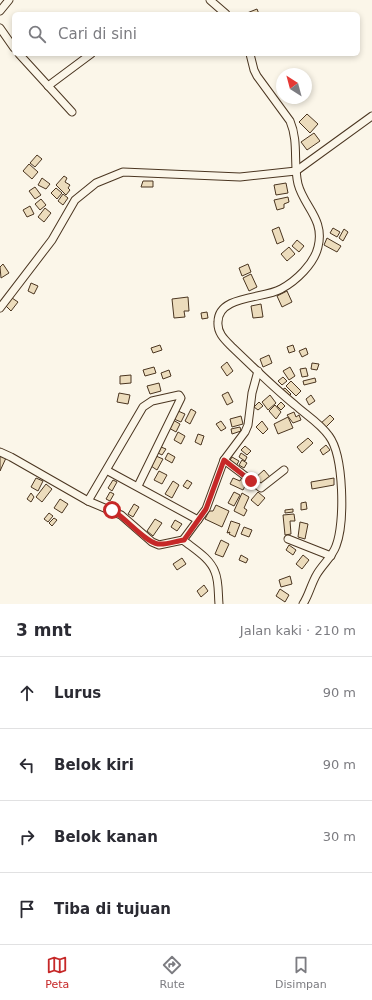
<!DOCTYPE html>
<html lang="id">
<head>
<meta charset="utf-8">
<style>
	:root { --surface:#fff; --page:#f2f2f3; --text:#2b2b33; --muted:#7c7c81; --line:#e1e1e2; --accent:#c62828 }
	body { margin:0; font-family:"DejaVu Sans",sans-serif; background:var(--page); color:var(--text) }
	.compass { position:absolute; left:276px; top:68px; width:36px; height:36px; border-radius:50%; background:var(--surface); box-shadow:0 2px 6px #0003; rotate:324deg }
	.stop { position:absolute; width:12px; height:12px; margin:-9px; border:3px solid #c62828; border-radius:50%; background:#fff }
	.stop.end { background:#c62828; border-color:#fff; box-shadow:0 1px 4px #0008 }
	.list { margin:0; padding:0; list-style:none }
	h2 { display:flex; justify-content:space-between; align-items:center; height:52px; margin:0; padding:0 16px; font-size:17px }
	h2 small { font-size:13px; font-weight:400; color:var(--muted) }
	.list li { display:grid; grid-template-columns:26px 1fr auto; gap:12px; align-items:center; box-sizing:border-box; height:72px; padding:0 16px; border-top:1px solid var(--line) }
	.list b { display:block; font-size:15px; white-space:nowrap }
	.list em { font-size:13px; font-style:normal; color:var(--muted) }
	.icon { flex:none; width:22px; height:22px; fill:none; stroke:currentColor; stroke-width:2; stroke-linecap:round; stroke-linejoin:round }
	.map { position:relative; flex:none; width:372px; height:604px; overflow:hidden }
	.search { position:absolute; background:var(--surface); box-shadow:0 2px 6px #0003; left:12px; right:12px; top:12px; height:44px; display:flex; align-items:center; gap:10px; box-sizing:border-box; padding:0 14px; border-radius:6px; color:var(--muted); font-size:15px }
	.sheet { height:340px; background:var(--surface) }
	nav { display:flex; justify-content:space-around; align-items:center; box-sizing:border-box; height:56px; border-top:1px solid var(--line); background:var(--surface); font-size:11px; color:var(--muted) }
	nav a { display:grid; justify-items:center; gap:2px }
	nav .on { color:var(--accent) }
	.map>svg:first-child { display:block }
</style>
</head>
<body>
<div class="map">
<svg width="372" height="604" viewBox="0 0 372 604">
	<rect width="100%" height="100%" fill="#fbf6e9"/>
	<g fill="#ecdcbc" stroke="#4a3520">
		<polygon points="257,9 259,14 248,14 247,13"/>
		<polygon points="307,114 318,124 310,133 299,122"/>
		<polygon points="314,133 320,141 307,150 301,142"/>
		<polygon points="37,155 42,159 35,167 30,163"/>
		<polygon points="29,164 38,172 32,179 23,171"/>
		<polygon points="64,176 67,178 65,182 70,185 68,188 70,190 66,195 56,185"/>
		<polygon points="42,178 50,184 46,189 38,185"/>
		<polygon points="143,181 153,181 153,187 141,187"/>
		<polygon points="286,183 288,193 276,195 274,185"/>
		<polygon points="35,187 41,195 35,199 29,191"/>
		<polygon points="56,188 62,193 57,199 51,193"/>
		<polygon points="63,194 68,198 63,205 58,201"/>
		<polygon points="288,197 289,202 284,204 284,208 277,210 274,200"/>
		<polygon points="41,199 46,205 40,210 35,204"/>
		<polygon points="30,206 34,214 27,217 23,210"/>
		<polygon points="45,208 51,213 44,222 38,217"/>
		<polygon points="279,227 284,241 277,244 272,230"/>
		<polygon points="333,228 340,232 337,237 330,233"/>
		<polygon points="344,229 348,232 343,241 339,238"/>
		<polygon points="327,238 341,246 337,252 324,245"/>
		<polygon points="297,240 304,246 299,252 292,246"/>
		<polygon points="289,247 295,254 287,261 281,254"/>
		<polygon points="3,264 9,273 1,278 0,267"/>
		<polygon points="248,264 251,272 242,276 239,268"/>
		<polygon points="251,274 257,287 249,291 243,278"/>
		<polygon points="31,283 38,286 34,294 28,291"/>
		<polygon points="287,291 292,302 282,307 277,296"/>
		<polygon points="188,297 189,311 184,311 185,317 174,318 172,299"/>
		<polygon points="12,298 18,302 11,311 6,306"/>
		<polygon points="261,304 263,317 253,318 251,306"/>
		<polygon points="207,312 208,318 202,319 201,313"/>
		<polygon points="160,345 162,350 153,353 151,348"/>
		<polygon points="293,345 295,351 289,353 287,347"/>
		<polygon points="306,348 308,354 302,357 299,351"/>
		<polygon points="269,355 272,363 263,367 260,359"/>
		<polygon points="227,362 233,371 227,376 221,367"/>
		<polygon points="312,363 319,364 317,370 311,369"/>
		<polygon points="154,367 156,373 145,376 143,370"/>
		<polygon points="290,367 295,376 289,380 283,371"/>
		<polygon points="306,368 308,376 302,377 300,369"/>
		<polygon points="169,370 171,376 163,379 161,373"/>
		<polygon points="131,375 131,383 120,384 120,376"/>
		<polygon points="283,377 287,381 282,385 278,381"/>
		<polygon points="315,378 316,382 304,385 303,381"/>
		<polygon points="291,381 301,391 296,396 286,386"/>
		<polygon points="159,383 161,391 150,394 147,386"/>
		<polygon points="285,388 291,394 289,396 282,390"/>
		<polygon points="228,392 233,402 227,405 222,395"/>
		<polygon points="119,393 130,395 128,404 117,402"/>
		<polygon points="270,395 276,403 268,410 262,402"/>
		<polygon points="311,395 315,401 309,405 306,399"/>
		<polygon points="259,402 263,406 258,410 254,407"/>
		<polygon points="281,402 285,406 281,410 277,406"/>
		<polygon points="275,405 281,412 276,419 269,411"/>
		<polygon points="191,409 196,412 190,424 185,421"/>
		<polygon points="178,411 185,414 181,422 174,419"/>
		<polygon points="294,412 296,417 299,415 301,420 293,423 287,415"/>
		<polygon points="330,415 334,419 325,428 320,424"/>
		<polygon points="241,416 243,424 232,427 230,419"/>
		<polygon points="288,417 293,428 278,434 274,424"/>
		<polygon points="173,420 180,424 176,432 169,428"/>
		<polygon points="221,421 226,428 221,431 216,424"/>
		<polygon points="262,421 268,429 263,434 256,427"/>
		<polygon points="240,427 241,431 232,434 231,429"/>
		<polygon points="178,432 185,436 181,444 174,440"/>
		<polygon points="198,434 204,436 201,445 195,442"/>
		<polygon points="308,438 313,443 302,453 297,447"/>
		<polygon points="326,445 330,450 323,455 320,450"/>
		<polygon points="245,446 251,451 247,455 241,450"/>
		<polygon points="161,447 166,449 162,455 158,453"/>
		<polygon points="168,453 175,457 172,463 165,459"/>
		<polygon points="241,453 247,457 245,461 239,457"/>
		<polygon points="0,455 6,458 0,471"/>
		<polygon points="156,456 163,459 157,470 151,466"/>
		<polygon points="232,457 239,461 236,466 229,462"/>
		<polygon points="242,460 247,463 244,468 239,465"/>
		<polygon points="264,470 270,477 260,485 255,478"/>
		<polygon points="159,471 167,475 162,484 154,480"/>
		<polygon points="242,477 248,480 243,490 230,484 233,478 240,481"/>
		<polygon points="36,478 43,481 38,491 31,487"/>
		<polygon points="334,478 334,485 312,489 311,482"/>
		<polygon points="113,480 117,482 112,491 108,488"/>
		<polygon points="187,480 192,483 188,489 183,486"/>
		<polygon points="173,481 179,485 172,498 165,494"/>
		<polygon points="46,484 52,489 42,502 36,497"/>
		<polygon points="110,492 114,494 110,501 106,499"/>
		<polygon points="234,492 240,495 234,506 228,503"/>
		<polygon points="258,492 265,498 258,506 251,500"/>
		<polygon points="31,493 34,497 31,502 27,499"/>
		<polygon points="242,493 249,497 244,508 247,510 244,516 234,511"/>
		<polygon points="60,499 68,504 62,513 54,508"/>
		<polygon points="306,502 307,509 301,510 301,503"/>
		<polygon points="134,504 139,507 133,517 128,514"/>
		<polygon points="216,505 229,511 222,527 205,519 209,511 213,511"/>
		<polygon points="293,509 293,512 285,513 285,510"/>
		<polygon points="49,513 53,516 48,522 44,519"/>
		<polygon points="294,514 295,521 290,521 291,534 285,535 283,515"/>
		<polygon points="54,518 57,520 52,526 49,523"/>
		<polygon points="155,519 162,523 153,536 147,531"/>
		<polygon points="175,520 182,524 177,531 171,527"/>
		<polygon points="231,521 240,524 235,537 229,534 230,532 227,533"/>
		<polygon points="300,522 308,524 305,539 298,537"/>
		<polygon points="244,527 252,530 249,537 241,534"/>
		<polygon points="221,540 229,544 223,557 215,554"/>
		<polygon points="289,545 296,550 293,555 286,550"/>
		<polygon points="241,555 248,559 246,563 239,560"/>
		<polygon points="303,555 309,560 302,569 296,564"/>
		<polygon points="182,558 186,564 177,570 173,564"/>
		<polygon points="290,576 292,584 281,587 279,580"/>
		<polygon points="204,585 208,591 201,597 197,591"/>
		<polygon points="280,589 289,595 285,602 276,596"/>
	</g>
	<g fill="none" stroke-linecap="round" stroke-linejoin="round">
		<g stroke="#4a3520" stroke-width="9">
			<g id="minor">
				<polyline points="210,0 226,14"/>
				<polyline points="0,11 9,0"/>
				<polyline points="0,28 14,48"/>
				<polyline points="19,54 72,112"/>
				<path d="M250 54 254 70 257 76 290 121C299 142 293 163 298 184 304 207 325 219 318 247 314 264 296 281 281 289 264 299 218 295 218 322 217 333 225 340 232 347 253 367 273 387 295 405 306 415 320 423 329 436 344 456 345 523 336 546 332 557 323 564 317 574 311 584 309 595 303 604"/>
				<polyline points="48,86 91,54"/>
				<polyline points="0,308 52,240 75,200 96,183 123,172 240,177 296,171 372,116"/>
				<path d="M0 452 11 457 88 501 121 515 152 542 159 545 183 540C194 549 210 558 215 572 219 581 218 594 219 604"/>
				<polyline points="224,460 261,488 284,470"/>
				<polyline points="108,471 198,520"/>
				<polyline points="88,501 143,407 152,401 179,395 181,398 138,486"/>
				<polyline points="288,539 331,556"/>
				<polyline points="183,540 206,509 224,460 245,432 248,425 252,393 258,371"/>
			</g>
		</g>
		<use href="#minor" stroke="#fbf6e9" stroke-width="7"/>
	</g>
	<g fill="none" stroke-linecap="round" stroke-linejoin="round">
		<path stroke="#c62828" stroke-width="5" d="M112 510C126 518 145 542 158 544 166 545 176 541 184 540L206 509 224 460 251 481"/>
	</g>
</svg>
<svg class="compass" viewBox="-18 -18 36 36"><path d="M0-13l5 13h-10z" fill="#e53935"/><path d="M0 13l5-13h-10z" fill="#7c7c81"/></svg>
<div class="stop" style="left:112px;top:510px"></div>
<div class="stop end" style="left:251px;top:481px"></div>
<div class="search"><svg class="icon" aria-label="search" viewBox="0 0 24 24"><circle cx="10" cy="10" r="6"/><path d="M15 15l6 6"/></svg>Cari di sini</div>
</div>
<section class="sheet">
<h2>3 mnt<small>Jalan kaki · 210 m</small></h2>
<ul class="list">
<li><svg class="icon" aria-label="ahead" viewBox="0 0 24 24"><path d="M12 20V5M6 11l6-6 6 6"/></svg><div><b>Lurus</b></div><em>90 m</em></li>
<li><svg class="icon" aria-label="left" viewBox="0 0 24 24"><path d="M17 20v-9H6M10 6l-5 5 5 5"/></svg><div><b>Belok kiri</b></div><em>90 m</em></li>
<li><svg class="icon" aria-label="right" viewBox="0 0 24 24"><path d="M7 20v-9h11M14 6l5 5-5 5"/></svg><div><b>Belok kanan</b></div><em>30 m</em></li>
<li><svg class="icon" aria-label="arrive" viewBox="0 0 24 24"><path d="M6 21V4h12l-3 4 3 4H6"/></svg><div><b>Tiba di tujuan</b></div></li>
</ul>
</section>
<nav>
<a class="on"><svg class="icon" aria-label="map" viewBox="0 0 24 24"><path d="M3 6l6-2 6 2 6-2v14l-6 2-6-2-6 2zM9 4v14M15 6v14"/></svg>Peta</a>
<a><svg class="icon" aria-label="directions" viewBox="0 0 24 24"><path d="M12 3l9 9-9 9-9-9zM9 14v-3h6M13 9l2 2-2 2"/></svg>Rute</a>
<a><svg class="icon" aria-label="saved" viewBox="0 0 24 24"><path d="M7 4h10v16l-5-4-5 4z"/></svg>Disimpan</a>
</nav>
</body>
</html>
